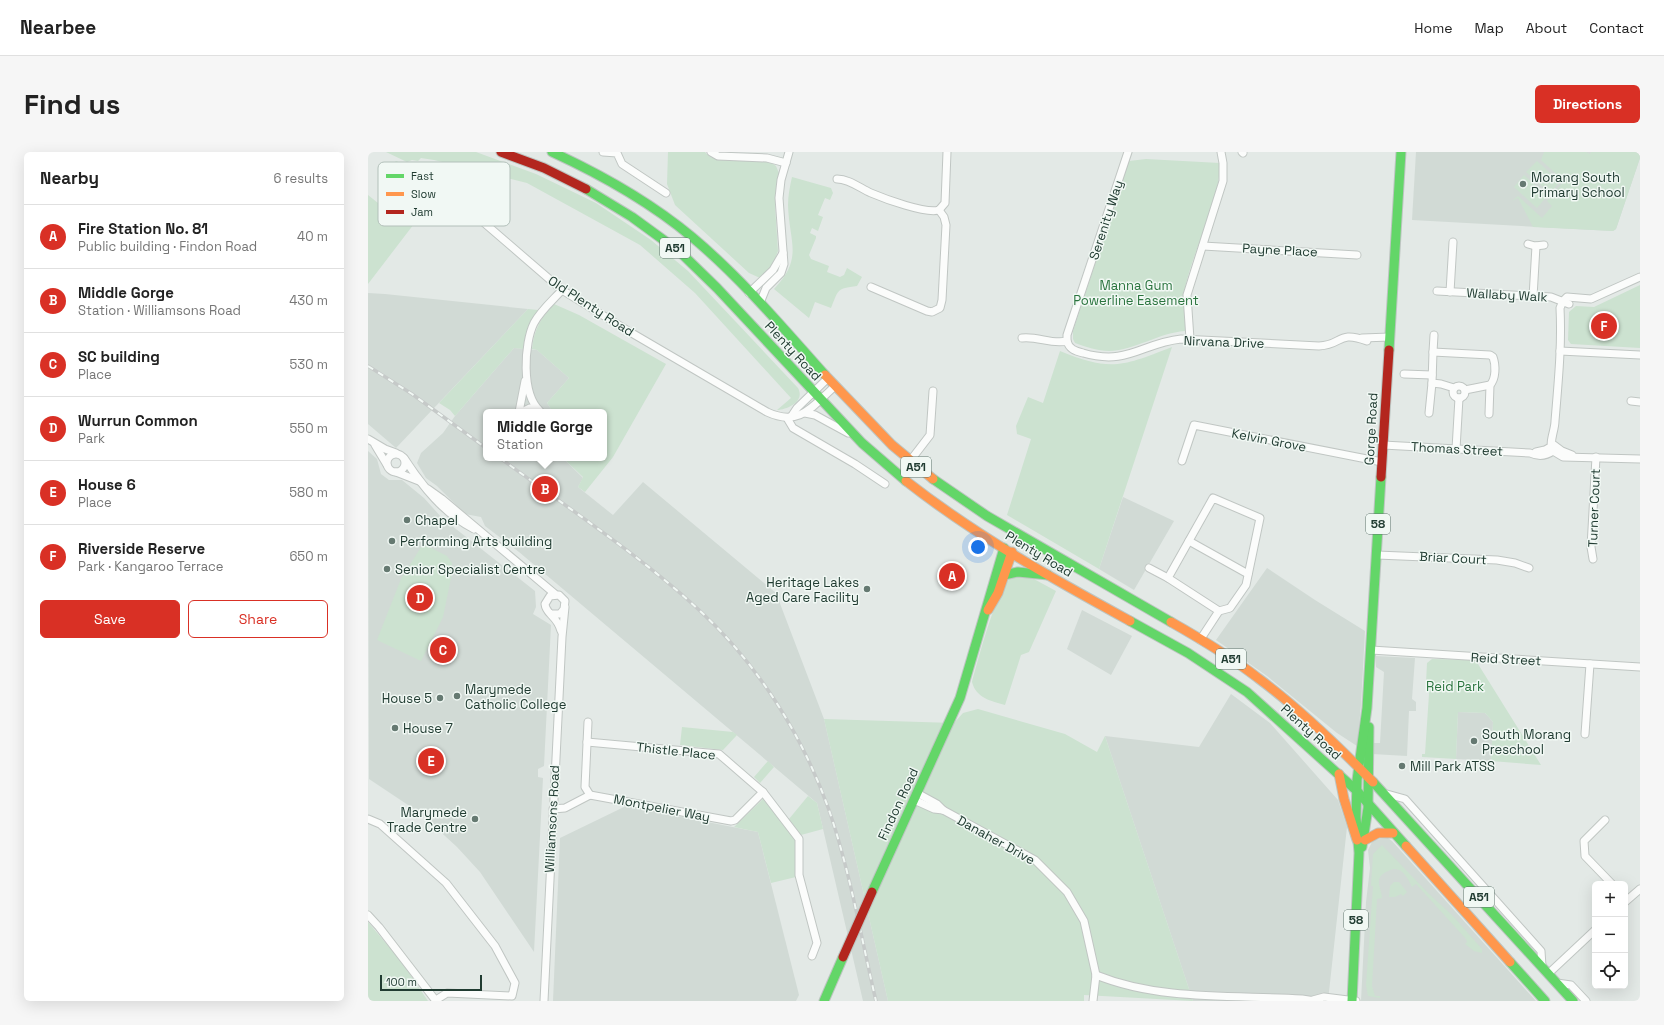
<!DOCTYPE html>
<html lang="en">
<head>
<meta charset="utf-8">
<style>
	:root { --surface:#fff; --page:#f6f6f6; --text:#222; --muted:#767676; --line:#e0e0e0; --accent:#d93025 }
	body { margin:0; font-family:"Space Grotesk",sans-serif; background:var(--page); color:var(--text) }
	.controls { position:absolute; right:12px; bottom:12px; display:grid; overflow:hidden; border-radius:6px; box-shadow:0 4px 16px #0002 }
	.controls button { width:36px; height:36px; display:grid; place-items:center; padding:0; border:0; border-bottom:1px solid var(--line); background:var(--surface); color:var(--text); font:20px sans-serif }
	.scale { position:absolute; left:12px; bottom:10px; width:102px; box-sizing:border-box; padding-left:4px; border:2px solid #213c32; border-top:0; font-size:11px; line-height:14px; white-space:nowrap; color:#213c32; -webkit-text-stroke:3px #f1f8f4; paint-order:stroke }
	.you { position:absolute; left:610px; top:395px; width:14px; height:14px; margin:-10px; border:3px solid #fff; border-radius:50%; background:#1a73e8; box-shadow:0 0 0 6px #1a73e833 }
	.badge { display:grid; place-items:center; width:26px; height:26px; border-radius:50%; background:var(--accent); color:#fff; font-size:13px; font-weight:700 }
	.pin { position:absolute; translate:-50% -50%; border:2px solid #fff; box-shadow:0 1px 4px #0006 }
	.popup { position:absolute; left:115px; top:257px; width:124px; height:52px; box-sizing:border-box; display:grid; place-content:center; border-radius:6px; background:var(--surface); filter:drop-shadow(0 1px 3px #0005); font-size:13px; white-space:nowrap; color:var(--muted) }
	.popup b { font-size:15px; color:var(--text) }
	.popup::after { content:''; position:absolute; left:50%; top:100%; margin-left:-8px; border:8px solid transparent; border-top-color:var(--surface) }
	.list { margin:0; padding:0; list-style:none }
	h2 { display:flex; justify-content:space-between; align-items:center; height:52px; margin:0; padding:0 16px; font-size:17px }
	h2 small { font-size:13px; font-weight:400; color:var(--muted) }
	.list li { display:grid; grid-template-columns:26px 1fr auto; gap:12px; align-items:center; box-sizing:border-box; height:64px; padding:0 16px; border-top:1px solid var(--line) }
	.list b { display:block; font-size:15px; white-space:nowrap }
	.list p { margin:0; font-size:13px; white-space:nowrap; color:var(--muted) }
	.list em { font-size:13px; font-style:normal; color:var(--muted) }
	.actions { display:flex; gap:8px; padding:12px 16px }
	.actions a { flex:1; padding:9px 0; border:1px solid var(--accent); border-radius:6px; text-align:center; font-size:14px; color:var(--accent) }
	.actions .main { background:var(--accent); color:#fff }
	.icon { flex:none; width:22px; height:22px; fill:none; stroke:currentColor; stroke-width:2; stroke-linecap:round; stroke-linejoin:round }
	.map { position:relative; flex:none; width:1272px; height:849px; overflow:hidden; border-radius:6px }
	header { display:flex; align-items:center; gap:24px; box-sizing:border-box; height:56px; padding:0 20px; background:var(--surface); border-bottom:1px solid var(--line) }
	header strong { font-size:19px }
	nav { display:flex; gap:22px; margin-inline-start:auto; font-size:14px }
	.intro { display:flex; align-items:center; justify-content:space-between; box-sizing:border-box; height:96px; padding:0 24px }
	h1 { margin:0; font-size:28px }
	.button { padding:10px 18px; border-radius:6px; background:var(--accent); color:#fff; font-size:14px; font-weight:700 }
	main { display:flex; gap:24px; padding:0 24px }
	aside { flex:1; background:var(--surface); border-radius:6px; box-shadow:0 4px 16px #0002 }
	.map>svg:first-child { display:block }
</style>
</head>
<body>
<header>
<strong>Nearbee</strong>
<nav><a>Home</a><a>Map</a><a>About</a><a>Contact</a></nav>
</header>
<div class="intro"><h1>Find us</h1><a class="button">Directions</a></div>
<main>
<aside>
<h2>Nearby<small>6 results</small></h2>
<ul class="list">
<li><span class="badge">A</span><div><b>Fire Station No. 81</b><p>Public building · Findon Road</p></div><em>40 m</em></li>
<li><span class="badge">B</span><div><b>Middle Gorge</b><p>Station · Williamsons Road</p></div><em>430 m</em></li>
<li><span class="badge">C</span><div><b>SC building</b><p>Place</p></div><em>530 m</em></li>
<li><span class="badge">D</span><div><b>Wurrun Common</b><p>Park</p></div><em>550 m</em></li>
<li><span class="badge">E</span><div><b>House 6</b><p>Place</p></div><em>580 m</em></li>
<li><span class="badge">F</span><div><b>Riverside Reserve</b><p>Park · Kangaroo Terrace</p></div><em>650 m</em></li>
</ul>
<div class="actions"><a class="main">Save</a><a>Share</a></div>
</aside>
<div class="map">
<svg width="1272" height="849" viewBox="0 0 1272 849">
	<rect width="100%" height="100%" fill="#e3e9e6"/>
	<g fill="#d1dad5">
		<polygon points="1048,0 1272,0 1272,6 1248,77 1245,79 1044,68"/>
		<polygon points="0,141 17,142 160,157 28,296 0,272"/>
		<polygon points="146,196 169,198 201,226 179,251 185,260 118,260 118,306 195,306 215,326 210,335 245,363 275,330 408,441 456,567 520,849 495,849 449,651 151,400 117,374 113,365 97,362 69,334 58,326 49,311 53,301 75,281 87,264"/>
		<polygon points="0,299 9,307 13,322 21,328 34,328 56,346 74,366 167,439 168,455 165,462 183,473 176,614 170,617 170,625 175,626 166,800 112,720 89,695 52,661 1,627"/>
		<polygon points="755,345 806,369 766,438 731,417"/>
		<polygon points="899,416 947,448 997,479 993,553 989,594 969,581 899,524 848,488"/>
		<polygon points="714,458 764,484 743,523 699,497"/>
		<polygon points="1008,504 1047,506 1044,547 1048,550 1048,559 1041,559 1039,604 1004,602 1004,591 1012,591 1016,520 1008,515"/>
		<polygon points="863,542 902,571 970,648 979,675 960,849 825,849 737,584 831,595"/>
		<polygon points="1090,560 1117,561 1125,570 1123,609 1088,607"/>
		<polygon points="258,654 390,680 431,843 428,849 185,849 192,686"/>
		<polygon points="1020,686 1024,689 1168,849 993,849 998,750 1002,716 1000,698 1005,688"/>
	</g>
	<g fill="#cce2d0">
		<path d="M18 0H108L168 22 228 51 283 88 320 119 430 236C437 249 421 257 409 258L423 246 327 141 272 93 159 31 66 8 53 6 50 9 44 8 39 10Z"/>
		<path d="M300 0H337C348 17 392 0 408 14L411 21 407 54 410 99 405 113 392 126 381 121 307 53 299 32Z"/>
		<polygon points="1176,0 1218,0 1222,2 1223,0 1272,0 1272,6 1248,77 1245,79 1165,75 1150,46 1144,49 1150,44 1174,66 1184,54 1179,49 1196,29 1173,8"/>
		<path d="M778 7 852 11C851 55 826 94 817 136 814 149 820 169 817 179 790 181 768 198 741 199 730 199 718 195 707 191L705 187V179L761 9Z"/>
		<polygon points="28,9 37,13 36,20 41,25 58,26 72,38 0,132 0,43 10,51 32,22 23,14"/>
		<polygon points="1169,9 1192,30 1182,41 1158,20"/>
		<polygon points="1156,23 1179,44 1169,56 1146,35"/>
		<path d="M424 25 463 36 465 41 462 48 457 46 450 63 455 65 450 79 444 76 442 81 448 84V86L441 103 443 107 461 114 459 120 472 125 476 123 479 116 494 125 489 134C468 137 471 137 463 156L447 150 441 166 406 137C436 106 421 90 420 53 420 43 422 34 424 25Z"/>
		<polygon points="1272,133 1272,196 1203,192 1200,188 1201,160 1208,154 1226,155"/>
		<path d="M186 152 211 163 298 212 245 305 217 340 210 335 215 325 195 306H236V260H185L179 251 201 226 169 198 164 197C166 177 173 166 186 152Z"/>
		<polygon points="160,157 170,158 161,174 155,197 146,196 87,264 82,258 71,251"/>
		<path d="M804 195 731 417 639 363 663 287 649 282 648 274 660 245 675 251 692 199C743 220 755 214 804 195Z"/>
		<polygon points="55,392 79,404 84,411 84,421 75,465 53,509 9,488 33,427"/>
		<path d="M645 424 664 426 688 439 661 500 653 503 637 553C623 549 608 546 604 530 610 509 629 433 645 424Z"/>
		<polygon points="1064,507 1110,508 1110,512 1173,613 1123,609 1125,570 1117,561 1090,560 1088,607 1054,605 1054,602 1057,602 1061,542 1058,531 1059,511"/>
		<polygon points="610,557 697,582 729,600 737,584 825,849 716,843 716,849 520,849 456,567 586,571 595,561"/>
		<polygon points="314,575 365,580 369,583 355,598 312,593"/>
		<polygon points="400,609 406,615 392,631 386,625"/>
		<polygon points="440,644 449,651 455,677 433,683 421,667"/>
		<polygon points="396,646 427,688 428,725 403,731 390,680 366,675"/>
		<path d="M1014 693 1060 741 1084 763 1114 797V801L1106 799 1097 792 1099 790 1098 787 1048 732 1044 735C1039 724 1032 712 1020 719 1016 721 1012 723 1011 728 1010 733 1014 741 1014 746L1009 747 1004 834 1007 844H1012V846L1000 844 998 833 1005 734H1003L1005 702Z"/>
		<polygon points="1026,730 1031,730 1039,740 1035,744 1033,742 1027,745 1021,745 1022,734"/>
		<polygon points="0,770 33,809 60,849 0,849"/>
	</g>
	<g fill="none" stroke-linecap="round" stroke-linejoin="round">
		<g stroke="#c0c6c3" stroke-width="9">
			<g id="street">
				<polyline points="235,0 249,1 254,12 298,41"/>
				<polyline points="343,0 350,4 399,6 418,11"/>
				<polyline points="874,0 875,1"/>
				<path d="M44 16 63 25 194 138 262 180 399 260C431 275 444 255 466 235"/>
				<path d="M469 27C481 27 492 36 503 41 517 47 558 62 571 58"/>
				<polyline points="571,58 577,51 579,0"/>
				<polyline points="1160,92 1167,94 1176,93"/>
				<polyline points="835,94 989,103"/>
				<polyline points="503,135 559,159 564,160 572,156 574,148 578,73 576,65 571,58"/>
				<polyline points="1069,139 1183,145 1201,152"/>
				<polyline points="1082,140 1085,90"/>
				<polyline points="381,141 405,118 415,101"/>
				<polyline points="1165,145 1168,94"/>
				<polyline points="392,151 398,136 413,121 416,112 411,46 413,28 421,0"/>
				<path d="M654 186C670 184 684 193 699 189 701 197 707 199 715 201 760 214 774 191 813 187L951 194C975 193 969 178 999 189"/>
				<polyline points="994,186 1022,185"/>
				<polyline points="822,187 819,143 855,29 855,11 853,0"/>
				<polyline points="699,189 699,183 760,0"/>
				<polyline points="1192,199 1272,203"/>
				<polyline points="1065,200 1066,183"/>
				<polyline points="1036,222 1064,223"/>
				<circle cx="1091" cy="240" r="6"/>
				<path d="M1086 236 1073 232 1064 231 1065 200 1122 203 1125 205C1128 213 1128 227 1122 233L1097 238"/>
				<polyline points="1263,249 1272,250"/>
				<path d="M172 259C153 242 156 191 166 171 173 158 185 148 194 138"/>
				<polyline points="151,260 157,229"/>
				<polyline points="154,260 162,256 170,258"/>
				<polyline points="437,261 447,263 480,281"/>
				<polyline points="1061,261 1064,231"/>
				<polyline points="1121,262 1122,233"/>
				<polyline points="423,265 429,256 459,227"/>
				<polyline points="419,266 425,276 487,312 517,332"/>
				<polyline points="0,287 17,297 28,301"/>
				<polyline points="7,293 19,313"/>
				<path d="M1015 293 1162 301C1171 305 1178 304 1185 299L1195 305 1272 307"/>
				<polyline points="1088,297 1091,246"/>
				<path d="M1185 299C1180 291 1187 279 1187 269 1190 232 1194 194 1192 156L1195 149 1199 145 1223 147 1272 125"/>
				<polyline points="1168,300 1177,298 1186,293 1194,299 1204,303"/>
				<circle cx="28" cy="311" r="9"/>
				<path d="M36 306C54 334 76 362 106 377"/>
				<polyline points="542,309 562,283 565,239"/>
				<polyline points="814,309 826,273 1014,310"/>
				<polyline points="28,320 51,329"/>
				<polyline points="60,337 74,347 187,442"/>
				<polyline points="821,389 880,422"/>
				<polyline points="1009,403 1129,408 1147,411 1161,416"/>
				<polyline points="1225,407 1223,395 1228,305"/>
				<polyline points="781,416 800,426"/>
				<path d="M184 462H192L196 457 197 449 191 443 182 444 177 452C178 463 189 463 193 479"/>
				<polyline points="832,488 851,459 862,456 878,433 892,366 845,346 800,426 851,459"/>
				<polyline points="1003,498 1272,515"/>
				<polyline points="220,570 217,635 222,643"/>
				<polyline points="1217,582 1222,512"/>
				<polyline points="219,590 351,602 395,640 431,687 431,723 449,791 444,804"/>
				<polyline points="549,641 569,652 575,658"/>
				<polyline points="1019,642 1037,647 1173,799 1174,814"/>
				<polyline points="546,648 566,657 575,658 667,708 699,740 716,769 728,823 725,849"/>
				<polyline points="185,657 197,656 222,643 363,669 367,668 395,640"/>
				<polyline points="0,667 12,672 78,731 127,794 147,831 144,844 79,841 68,848"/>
				<polyline points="1237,668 1216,689 1217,704 1244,732"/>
				<polyline points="1257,750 1272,737"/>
				<polyline points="0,763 11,775 68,849"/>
				<polyline points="1180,822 1227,778"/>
				<path d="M728 823C792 849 866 843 934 847L947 849"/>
				<polyline points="1189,831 1203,833 1218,849"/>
				<polyline points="945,848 956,845 988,849"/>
				<polyline points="176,849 194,485 197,455"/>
			</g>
		</g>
		<g stroke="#bdc5c1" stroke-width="11">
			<g id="fast">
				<path d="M184 0C234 23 282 50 324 85 373 126 415 176 457 223"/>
				<polyline points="218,37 264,65 312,100 349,136 494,291 538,329"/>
				<polyline points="1021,198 1033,0"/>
				<polyline points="565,327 619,364 803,470"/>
				<polyline points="636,423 650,420 680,423"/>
				<polyline points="762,469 820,501 879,540 989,639 1038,694"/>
				<polyline points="1005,630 1205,849"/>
				<polyline points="994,695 1000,656 1001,575"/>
				<polyline points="504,740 592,546 636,396"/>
				<polyline points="1142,810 1177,849"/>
				<polyline points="456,849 475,805"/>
				<polyline points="984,849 991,701 988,665 989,628 999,556 1013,325"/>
			</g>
		</g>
		<g stroke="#bdc5c1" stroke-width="11">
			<g id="slow">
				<polyline points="457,223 524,293 565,327"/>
				<path d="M538 329C607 383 685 427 762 469"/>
				<polyline points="620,458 630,441 644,400"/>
				<path d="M803 470C833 487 863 505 890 526 932 557 969 593 1005 630"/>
				<polyline points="971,622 976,647 989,688"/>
				<polyline points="997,688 1010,681 1025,681"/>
				<polyline points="1038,694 1142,810"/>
			</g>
		</g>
		<g stroke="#bdc5c1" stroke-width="11">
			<g id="jam">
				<polyline points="133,0 176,16 218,37"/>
				<polyline points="1013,325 1021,198"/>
			</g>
		</g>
		<use href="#street" stroke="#fbfcfb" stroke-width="7"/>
		<use href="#fast" stroke="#63d668" stroke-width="9"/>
		<use href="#slow" stroke="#ff974d" stroke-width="9"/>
		<use href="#jam" stroke="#b3261e" stroke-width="9"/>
		<g stroke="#c6cac9" stroke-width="3.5">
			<g id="rail">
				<polyline points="0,214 44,242 118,296"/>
				<path d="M132 306C197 354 270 402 330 457 389 511 434 582 461 658 482 719 493 785 508 849"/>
			</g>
		</g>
		<use href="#rail" stroke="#f1f8f4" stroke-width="2" stroke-dasharray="6" stroke-linecap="butt"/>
		<g stroke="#bdc5c1" stroke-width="11" stroke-linecap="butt">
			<polyline id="jam-bridge" points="475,805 504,740"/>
		</g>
		<use href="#jam-bridge" stroke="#b3261e" stroke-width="9"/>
	</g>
	<g fill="#657971" stroke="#f1f8f4" stroke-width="1.5">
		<circle cx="1155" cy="32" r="4"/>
		<circle cx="39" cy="368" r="4"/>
		<circle cx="24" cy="389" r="4"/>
		<circle cx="19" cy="417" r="4"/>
		<circle cx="499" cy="437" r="4"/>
		<circle cx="89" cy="544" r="4"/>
		<circle cx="72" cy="546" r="4"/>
		<circle cx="27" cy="576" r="4"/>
		<circle cx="1106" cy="589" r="4"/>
		<circle cx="1034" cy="614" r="4"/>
		<circle cx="107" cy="667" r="4"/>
	</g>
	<g text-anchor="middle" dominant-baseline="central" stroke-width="3" stroke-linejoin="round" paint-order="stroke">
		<g fill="#f1f8f4" stroke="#5f746c" stroke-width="1">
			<rect x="292" y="86" width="30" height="20" rx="3"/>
			<rect x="533" y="305" width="30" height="20" rx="3"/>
			<rect x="998" y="362" width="24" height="20" rx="3"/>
			<rect x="848" y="497" width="30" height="20" rx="3"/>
			<rect x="1096" y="735" width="30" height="20" rx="3"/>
			<rect x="976" y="758" width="24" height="20" rx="3"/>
		</g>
		<g font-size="12" font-weight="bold" fill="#213c32">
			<text x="307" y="96">A51</text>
			<text x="548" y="315">A51</text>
			<text x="1010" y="372">58</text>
			<text x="863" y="507">A51</text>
			<text x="1111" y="745">A51</text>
			<text x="988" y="768">58</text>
		</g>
		<g font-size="13" fill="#213c32" stroke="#f1f8f4" text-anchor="start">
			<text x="1163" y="25">Morang South<tspan x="1163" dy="15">Primary School</tspan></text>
			<text x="47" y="368">Chapel</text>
			<text x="32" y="389">Performing Arts building</text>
			<text x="27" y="417">Senior Specialist Centre</text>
			<text x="491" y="430" text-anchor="end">Heritage Lakes<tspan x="491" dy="15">Aged Care Facility</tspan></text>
			<text x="97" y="537">Marymede<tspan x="97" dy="15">Catholic College</tspan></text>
			<text x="64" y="546" text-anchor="end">House 5</text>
			<text x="35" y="576">House 7</text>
			<text x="1114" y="582">South Morang<tspan x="1114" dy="15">Preschool</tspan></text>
			<text x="1042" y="614">Mill Park ATSS</text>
			<text x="99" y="660" text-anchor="end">Marymede<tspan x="99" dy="15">Trade Centre</tspan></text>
		</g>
		<g font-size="13" fill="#213c32" stroke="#f1f8f4">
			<text transform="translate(738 68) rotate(-72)">Serenity Way</text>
			<text transform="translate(912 98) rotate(3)">Payne Place</text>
			<text transform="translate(1139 143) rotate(3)">Wallaby Walk</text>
			<text transform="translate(223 154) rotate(33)">Old Plenty Road</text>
			<text transform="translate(856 190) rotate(2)">Nirvana Drive</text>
			<text transform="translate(425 199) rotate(47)">Plenty Road</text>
			<text transform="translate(1003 277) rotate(-87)">Gorge Road</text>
			<text transform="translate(901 288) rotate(11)">Kelvin Grove</text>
			<text transform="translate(1089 297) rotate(3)">Thomas Street</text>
			<text transform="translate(1226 356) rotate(-88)">Turner Court</text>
			<text transform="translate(671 402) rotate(31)">Plenty Road</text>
			<text transform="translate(1085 406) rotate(3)">Briar Court</text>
			<text transform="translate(1138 507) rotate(3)">Reid Street</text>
			<text transform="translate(943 580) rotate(42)">Plenty Road</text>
			<text transform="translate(308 599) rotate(6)">Thistle Place</text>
			<text transform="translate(530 652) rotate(-65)">Findon Road</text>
			<text transform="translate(294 656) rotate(11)">Montpelier Way</text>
			<text transform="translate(184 667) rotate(-87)">Williamsons Road</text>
			<text transform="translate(628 688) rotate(29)">Danaher Drive</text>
		</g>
		<g font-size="13" fill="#2a743e" stroke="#f1f8f4">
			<text x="768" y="133">Manna Gum<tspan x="768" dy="15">Powerline Easement</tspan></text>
			<text x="1087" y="534">Reid Park</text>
		</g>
	</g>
	<rect x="10" y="10" width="132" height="64" rx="6" fill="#f1f8f4" stroke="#b3c0ba" stroke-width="1"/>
	<rect x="18" y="22" width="18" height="4" fill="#63d668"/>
	<rect x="18" y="40" width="18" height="4" fill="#ff974d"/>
	<rect x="18" y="58" width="18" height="4" fill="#b3261e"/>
	<g font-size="11" fill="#213c32">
		<text x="43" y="28">Fast</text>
		<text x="43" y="46">Slow</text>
		<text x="43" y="64">Jam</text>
	</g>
</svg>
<div class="controls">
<button>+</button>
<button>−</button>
<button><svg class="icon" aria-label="locate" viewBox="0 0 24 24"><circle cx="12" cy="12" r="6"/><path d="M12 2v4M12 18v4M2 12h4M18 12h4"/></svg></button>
</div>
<div class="scale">100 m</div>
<div class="you"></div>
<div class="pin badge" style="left:584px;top:424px">A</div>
<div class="pin badge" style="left:177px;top:337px">B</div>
<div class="popup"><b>Middle Gorge</b>Station</div>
<div class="pin badge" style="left:75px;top:498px">C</div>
<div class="pin badge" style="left:52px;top:446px">D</div>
<div class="pin badge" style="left:63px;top:609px">E</div>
<div class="pin badge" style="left:1236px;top:174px">F</div>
</div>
</main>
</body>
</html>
